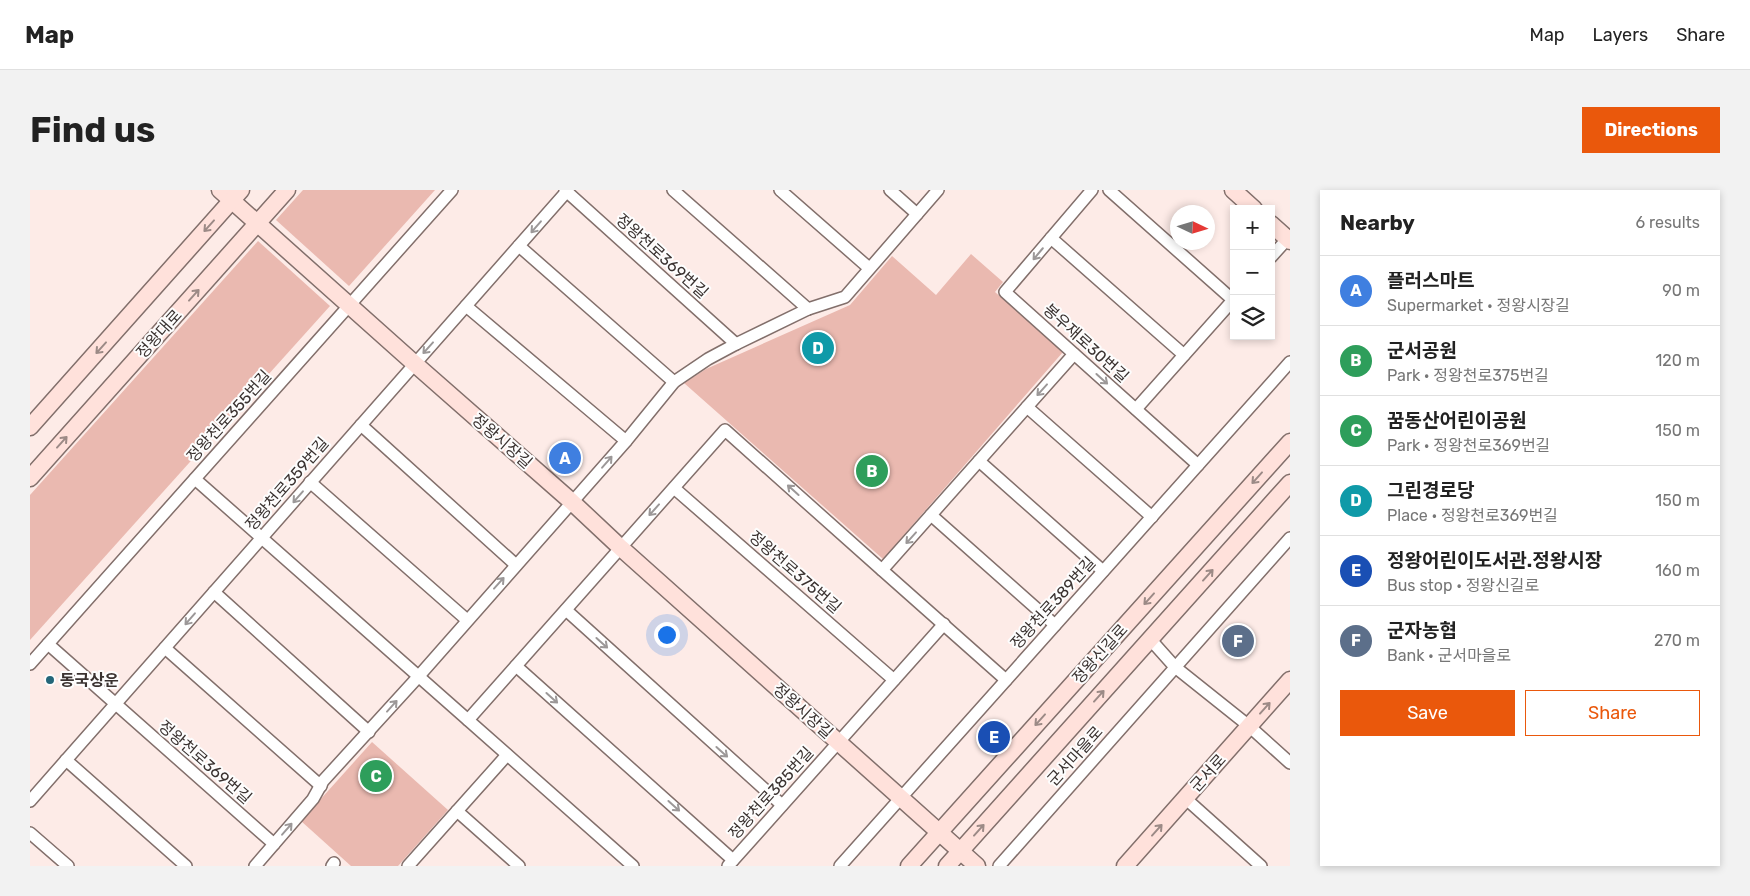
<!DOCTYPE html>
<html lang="en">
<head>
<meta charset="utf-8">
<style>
	:root { --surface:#fff; --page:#f2f2f2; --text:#222; --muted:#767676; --line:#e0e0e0; --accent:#ea580c }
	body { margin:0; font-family:Rubik,"Noto Sans KR",sans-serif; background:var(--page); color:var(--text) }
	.controls { position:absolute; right:15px; top:15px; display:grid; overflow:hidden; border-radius:0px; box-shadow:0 2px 8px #0003 }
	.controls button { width:45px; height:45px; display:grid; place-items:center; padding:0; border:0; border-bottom:1px solid var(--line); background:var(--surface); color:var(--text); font:25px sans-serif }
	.compass { position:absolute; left:1140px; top:15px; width:45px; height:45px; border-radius:50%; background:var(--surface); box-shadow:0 2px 8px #0003; rotate:94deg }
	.you { position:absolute; left:636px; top:444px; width:18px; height:18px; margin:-12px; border:4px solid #fff; border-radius:50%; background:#1a73e8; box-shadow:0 0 0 8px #1a73e833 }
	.badge { display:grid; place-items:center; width:32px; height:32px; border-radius:50%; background:var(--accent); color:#fff; font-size:16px; font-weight:700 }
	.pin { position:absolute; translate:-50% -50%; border:2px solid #fff; box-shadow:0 1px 5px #0006 }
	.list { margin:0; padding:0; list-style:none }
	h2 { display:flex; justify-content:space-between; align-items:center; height:65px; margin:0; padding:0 20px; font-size:21px }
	h2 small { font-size:16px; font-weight:400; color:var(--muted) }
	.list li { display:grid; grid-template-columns:32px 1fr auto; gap:15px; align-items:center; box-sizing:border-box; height:70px; padding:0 20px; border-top:1px solid var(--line) }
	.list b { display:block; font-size:19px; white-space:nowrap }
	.list p { margin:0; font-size:16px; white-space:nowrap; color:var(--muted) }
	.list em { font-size:16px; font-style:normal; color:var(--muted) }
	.actions { display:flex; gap:10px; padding:15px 20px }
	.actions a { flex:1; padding:11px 0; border:1px solid var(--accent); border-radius:0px; text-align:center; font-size:18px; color:var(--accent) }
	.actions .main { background:var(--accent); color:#fff }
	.icon { flex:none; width:28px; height:28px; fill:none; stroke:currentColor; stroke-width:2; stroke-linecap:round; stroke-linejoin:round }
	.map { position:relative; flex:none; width:1260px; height:676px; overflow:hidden; border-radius:0px }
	header { display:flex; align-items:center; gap:30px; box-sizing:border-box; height:70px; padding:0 25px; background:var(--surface); border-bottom:1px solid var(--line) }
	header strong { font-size:24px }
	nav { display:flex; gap:28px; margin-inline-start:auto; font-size:18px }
	.intro { display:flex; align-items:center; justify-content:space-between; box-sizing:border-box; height:120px; padding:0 30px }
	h1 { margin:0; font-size:35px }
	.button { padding:12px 22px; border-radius:0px; background:var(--accent); color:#fff; font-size:18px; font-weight:700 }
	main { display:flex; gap:30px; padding:0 30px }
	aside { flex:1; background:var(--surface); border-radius:0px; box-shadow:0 2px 8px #0003 }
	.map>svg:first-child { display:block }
</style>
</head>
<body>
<header>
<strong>Map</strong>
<nav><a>Map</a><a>Layers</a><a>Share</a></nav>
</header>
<div class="intro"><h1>Find us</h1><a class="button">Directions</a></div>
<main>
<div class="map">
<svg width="1260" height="676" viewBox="0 0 1260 676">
	<rect width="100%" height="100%" fill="#fdebe7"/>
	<g fill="#eab9b0">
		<polygon points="273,0 405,0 319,96 246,30"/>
		<polygon points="228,51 300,116 0,450 0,305"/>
		<polygon points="941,64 973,92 965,102 1033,162 853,369 654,193 676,179 820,115 862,66 906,105"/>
		<polygon points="342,552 418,620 368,676 321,676 271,631"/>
	</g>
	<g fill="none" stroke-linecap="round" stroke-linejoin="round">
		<g stroke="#826f6b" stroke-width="14">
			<g id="street">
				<polyline points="535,0 706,154"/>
				<polyline points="643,0 778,119"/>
				<polyline points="750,0 839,78"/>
				<polyline points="860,0 887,24"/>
				<polyline points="1062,0 975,102 1168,275"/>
				<polyline points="1079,0 1203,110"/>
				<polyline points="1021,48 1154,165"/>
				<polyline points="489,56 644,192"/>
				<polyline points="1241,67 1260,46"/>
				<polyline points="436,116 596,251"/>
				<polyline points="997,217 1122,327"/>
				<polyline points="1106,219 1204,109"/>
				<polyline points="331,235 486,375"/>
				<polyline points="949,271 1073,381"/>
				<polyline points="165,289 438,530"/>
				<polyline points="280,292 437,430"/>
				<polyline points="644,298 864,490"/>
				<polyline points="901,325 1025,435"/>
				<polyline points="852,380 976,490"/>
				<polyline points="184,402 339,542"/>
				<polyline points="536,420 752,615"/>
				<polyline points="1120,449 1145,477 1219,536 1260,573"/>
				<polyline points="18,454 244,654"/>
				<polyline points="135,458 291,596"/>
				<polyline points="0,474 422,0"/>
				<polyline points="486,476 703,670"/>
				<polyline points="36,570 156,676"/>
				<polyline points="1155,608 1231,676"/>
				<polyline points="0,611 538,0"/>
				<polyline points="427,621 489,676"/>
				<polyline points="0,643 38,676"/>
				<polyline points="225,676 283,609 293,591 388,487 596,251 644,192 678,169 706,154 778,119 815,107 908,0"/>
				<polyline points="302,676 304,673"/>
				<polyline points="378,676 477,565"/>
				<polyline points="603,676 438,530 695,240 852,380 1044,164"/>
				<polyline points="698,676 914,434"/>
				<polyline points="810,676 1260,172"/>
				<polyline points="969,676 1260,348"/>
			</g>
		</g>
		<g stroke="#826f6b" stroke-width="19">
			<g id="secondary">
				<polyline points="190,0 385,174 542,312 591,358 947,676"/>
				<polyline points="1203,0 1224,19"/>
				<polyline points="1241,34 1260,51"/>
				<polyline points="0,237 211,0"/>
				<polyline points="0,288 257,0"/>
				<polyline points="879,676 1260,252"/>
				<polyline points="917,676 1260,293"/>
				<polyline points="1095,676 1260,490"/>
			</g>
		</g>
		<use href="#street" stroke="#fff" stroke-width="11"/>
		<use href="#secondary" stroke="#ffe1db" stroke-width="16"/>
	</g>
	<defs><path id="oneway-shaft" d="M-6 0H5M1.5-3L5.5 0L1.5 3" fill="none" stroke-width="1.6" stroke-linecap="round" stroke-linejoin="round" transform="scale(1.25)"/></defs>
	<g stroke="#9c8a86">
		<use href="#oneway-shaft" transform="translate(179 36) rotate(132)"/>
		<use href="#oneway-shaft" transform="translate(164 105) rotate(-48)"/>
		<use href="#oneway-shaft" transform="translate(71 158) rotate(132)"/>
		<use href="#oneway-shaft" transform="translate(32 252) rotate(-48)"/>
		<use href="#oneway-shaft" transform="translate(1227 288) rotate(132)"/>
		<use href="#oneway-shaft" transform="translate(1178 385) rotate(-48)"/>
		<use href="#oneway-shaft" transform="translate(1119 409) rotate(132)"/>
		<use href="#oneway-shaft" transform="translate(1069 506) rotate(-48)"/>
		<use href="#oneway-shaft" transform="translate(1235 518) rotate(-48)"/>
		<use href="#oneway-shaft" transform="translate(1010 530) rotate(132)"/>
		<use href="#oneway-shaft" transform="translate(949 640) rotate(-48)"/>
		<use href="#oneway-shaft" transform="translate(1127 640) rotate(-48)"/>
	</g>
	<g stroke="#9c9898">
		<use href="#oneway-shaft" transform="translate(506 37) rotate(131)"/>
		<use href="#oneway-shaft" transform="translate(1008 64) rotate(130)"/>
		<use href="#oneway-shaft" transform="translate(398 158) rotate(132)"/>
		<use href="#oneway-shaft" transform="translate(1072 189) rotate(42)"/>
		<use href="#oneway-shaft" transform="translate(1012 200) rotate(132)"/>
		<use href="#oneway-shaft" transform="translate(577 272) rotate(-49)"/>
		<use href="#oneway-shaft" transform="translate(763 300) rotate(-138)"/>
		<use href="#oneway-shaft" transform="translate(268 307) rotate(131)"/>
		<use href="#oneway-shaft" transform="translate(624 320) rotate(132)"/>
		<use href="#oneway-shaft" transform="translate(881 348) rotate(132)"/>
		<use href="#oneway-shaft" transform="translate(469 393) rotate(-48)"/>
		<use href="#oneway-shaft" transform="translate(160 429) rotate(131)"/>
		<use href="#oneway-shaft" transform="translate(572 453) rotate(42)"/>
		<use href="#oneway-shaft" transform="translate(522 508) rotate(42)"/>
		<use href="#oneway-shaft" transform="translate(362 516) rotate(-48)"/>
		<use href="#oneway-shaft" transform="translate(692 562) rotate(42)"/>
		<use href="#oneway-shaft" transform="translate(644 616) rotate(42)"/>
		<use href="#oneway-shaft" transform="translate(257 639) rotate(-49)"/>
	</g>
	<circle fill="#246679" stroke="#fdfdfd" stroke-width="2" cx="20" cy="490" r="5"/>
	<g text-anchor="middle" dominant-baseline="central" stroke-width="4" stroke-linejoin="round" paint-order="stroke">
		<g font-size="16" fill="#3a3230" stroke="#fdfdfd">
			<text transform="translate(632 66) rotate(42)">정왕천로369번길</text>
			<text transform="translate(129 144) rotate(-48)">정왕대로</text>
			<text transform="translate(1056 153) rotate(42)">봉우재로30번길</text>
			<text transform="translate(199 226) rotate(-48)">정왕천로355번길</text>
			<text transform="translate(472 251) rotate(41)">정왕시장길</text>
			<text transform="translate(257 294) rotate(-49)">정왕천로359번길</text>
			<text transform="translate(765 382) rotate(41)">정왕천로375번길</text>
			<text transform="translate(1023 413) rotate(-48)">정왕천로389번길</text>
			<text transform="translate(1070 464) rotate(-48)">정왕신길로</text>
			<text transform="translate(773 521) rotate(42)">정왕시장길</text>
			<text transform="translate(1045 566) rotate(-48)">군서마을로</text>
			<text transform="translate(175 572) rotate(41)">정왕천로369번길</text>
			<text transform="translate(1178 583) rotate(-48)">군서로</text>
			<text transform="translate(741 603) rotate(-48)">정왕천로385번길</text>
		</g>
		<g font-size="16" font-weight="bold" fill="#3a3230" stroke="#fdfdfd" text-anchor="start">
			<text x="30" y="490">동국상운</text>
		</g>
	</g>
</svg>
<div class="controls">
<button>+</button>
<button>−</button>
<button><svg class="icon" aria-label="layers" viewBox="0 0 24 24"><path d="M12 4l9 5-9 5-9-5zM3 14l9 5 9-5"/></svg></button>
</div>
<svg class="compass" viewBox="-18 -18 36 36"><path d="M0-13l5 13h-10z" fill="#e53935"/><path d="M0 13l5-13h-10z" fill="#767676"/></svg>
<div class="you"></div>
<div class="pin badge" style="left:535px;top:268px;background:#3f7fe0">A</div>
<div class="pin badge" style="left:842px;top:281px;background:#2e9e5b">B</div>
<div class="pin badge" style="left:346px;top:586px;background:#2e9e5b">C</div>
<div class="pin badge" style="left:788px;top:158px;background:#0f9aa8">D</div>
<div class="pin badge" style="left:964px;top:547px;background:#1a4fb4">E</div>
<div class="pin badge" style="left:1208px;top:451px;background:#5c6f8a">F</div>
</div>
<aside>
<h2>Nearby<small>6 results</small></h2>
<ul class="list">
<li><span class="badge" style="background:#3f7fe0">A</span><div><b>플러스마트</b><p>Supermarket · 정왕시장길</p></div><em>90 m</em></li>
<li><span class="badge" style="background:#2e9e5b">B</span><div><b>군서공원</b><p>Park · 정왕천로375번길</p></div><em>120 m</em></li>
<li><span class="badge" style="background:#2e9e5b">C</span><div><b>꿈동산어린이공원</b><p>Park · 정왕천로369번길</p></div><em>150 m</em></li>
<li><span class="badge" style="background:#0f9aa8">D</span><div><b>그린경로당</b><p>Place · 정왕천로369번길</p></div><em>150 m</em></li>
<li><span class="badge" style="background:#1a4fb4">E</span><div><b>정왕어린이도서관.정왕시장</b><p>Bus stop · 정왕신길로</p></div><em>160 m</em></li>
<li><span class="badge" style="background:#5c6f8a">F</span><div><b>군자농협</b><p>Bank · 군서마을로</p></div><em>270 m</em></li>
</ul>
<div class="actions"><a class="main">Save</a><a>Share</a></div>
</aside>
</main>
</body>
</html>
